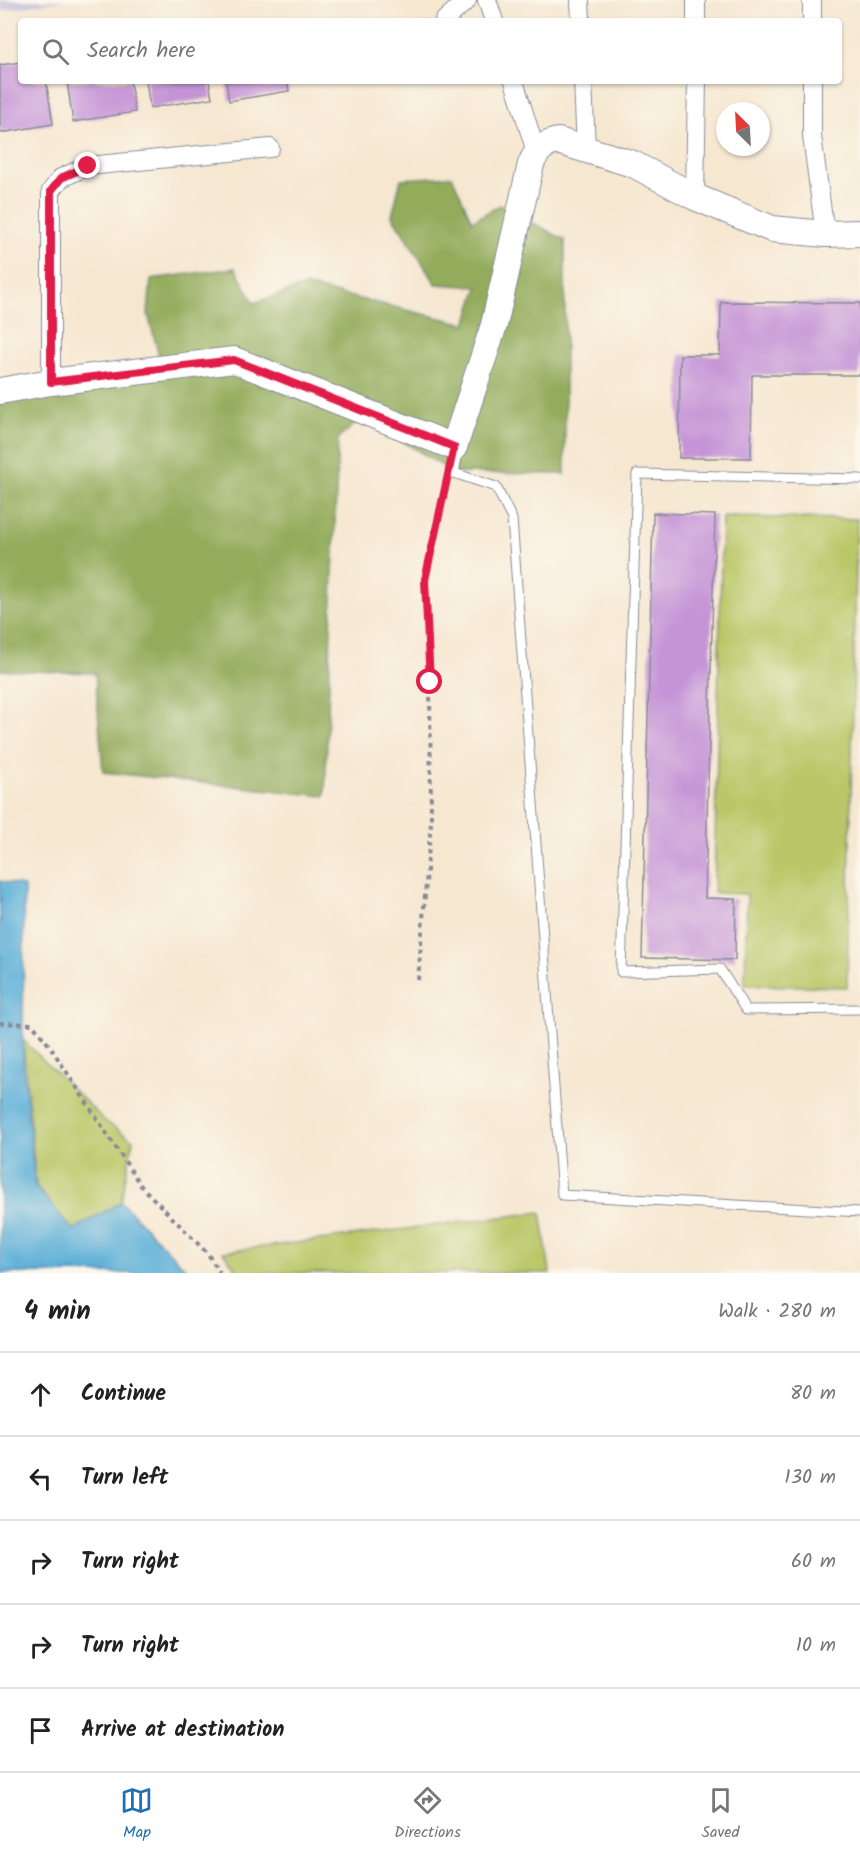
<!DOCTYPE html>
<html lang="en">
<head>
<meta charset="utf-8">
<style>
	:root { --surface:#fff; --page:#f2f2f2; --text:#222; --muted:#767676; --line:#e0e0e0; --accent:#1f6fb2 }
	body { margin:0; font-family:Kalam,sans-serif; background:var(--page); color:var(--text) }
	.compass { position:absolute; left:716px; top:102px; width:54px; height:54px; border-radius:50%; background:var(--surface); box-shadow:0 2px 4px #0004; rotate:336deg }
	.stop { position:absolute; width:18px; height:18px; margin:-14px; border:4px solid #e11d48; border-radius:50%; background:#fff }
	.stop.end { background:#e11d48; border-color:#fff; box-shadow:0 2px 6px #0008 }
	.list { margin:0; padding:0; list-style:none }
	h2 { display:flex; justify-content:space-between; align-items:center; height:78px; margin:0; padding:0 24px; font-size:26px }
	h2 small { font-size:20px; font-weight:400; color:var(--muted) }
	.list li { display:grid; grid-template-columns:39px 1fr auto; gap:18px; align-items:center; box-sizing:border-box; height:84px; padding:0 24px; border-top:2px solid var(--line) }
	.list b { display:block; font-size:22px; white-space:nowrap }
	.list em { font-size:20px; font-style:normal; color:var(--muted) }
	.icon { flex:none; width:33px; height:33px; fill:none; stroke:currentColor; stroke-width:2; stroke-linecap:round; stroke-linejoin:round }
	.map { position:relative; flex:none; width:860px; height:1273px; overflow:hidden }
	.search { position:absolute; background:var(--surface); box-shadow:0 2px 4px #0004; left:18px; right:18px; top:18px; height:66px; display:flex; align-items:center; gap:15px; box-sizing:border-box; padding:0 21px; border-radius:6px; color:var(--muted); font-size:22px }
	.sheet { height:498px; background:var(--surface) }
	nav { display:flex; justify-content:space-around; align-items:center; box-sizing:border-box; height:84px; border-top:2px solid var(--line); background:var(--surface); font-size:16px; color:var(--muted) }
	nav a { display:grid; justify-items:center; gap:3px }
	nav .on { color:var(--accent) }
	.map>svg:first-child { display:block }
</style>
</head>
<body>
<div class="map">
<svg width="860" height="1273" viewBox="0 0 860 1273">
	<rect width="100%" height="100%" fill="#fbf7ec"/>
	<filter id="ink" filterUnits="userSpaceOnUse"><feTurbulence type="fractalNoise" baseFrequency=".0167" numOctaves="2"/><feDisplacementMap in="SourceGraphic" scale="12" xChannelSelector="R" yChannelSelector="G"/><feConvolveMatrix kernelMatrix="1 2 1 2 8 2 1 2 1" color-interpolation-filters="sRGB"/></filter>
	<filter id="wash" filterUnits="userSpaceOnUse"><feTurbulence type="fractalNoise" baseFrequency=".008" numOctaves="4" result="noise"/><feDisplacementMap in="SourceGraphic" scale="24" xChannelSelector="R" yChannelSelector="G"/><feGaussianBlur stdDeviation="1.35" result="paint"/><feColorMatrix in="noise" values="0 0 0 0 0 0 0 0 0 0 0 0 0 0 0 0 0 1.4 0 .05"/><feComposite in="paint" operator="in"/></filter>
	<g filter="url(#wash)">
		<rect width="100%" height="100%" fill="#f6e7d0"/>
		<polygon fill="#c5c0da" points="0,0 64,0 0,11"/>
		<g fill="#bac768" stroke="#6a7b63" stroke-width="1.5">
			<polygon points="722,517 857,519 847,987 745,985 747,894 714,893"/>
			<polygon points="23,1040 104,1120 133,1140 121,1202 73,1231 36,1186"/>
			<polygon points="541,1212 550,1273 239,1273 223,1252"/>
		</g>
		<polygon fill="#93ac5c" stroke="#576e5d" stroke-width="1.5" points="452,176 472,221 500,205 565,240 565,474 454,473 363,417 338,439 325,796 103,772 95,673 0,670 0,395 160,360 148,314 151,279 235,268 254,303 305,286 466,324 478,287 436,284 392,216 401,179"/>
		<polygon fill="#5cafd8" stroke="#3c6f9b" stroke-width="1.5" points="0,881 24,886 23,1065 35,1186 73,1230 121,1202 190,1273 0,1273"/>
		<g id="blocks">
			<g fill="#c594d7">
				<polygon points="21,62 21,81 46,81 53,124 0,133 0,65"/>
				<polygon points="67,81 130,81 135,112 73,122"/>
				<polygon points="146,81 209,81 212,98 150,108"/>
				<polygon points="226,81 287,81 289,91 229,101"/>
				<polygon points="721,302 860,303 860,375 752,375 751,458 679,458 680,355 720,355"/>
				<polygon points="653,513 715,515 705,898 736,899 735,960 642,958"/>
			</g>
		</g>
	</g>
	<g filter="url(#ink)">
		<use href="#blocks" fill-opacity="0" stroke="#888b97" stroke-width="1.5"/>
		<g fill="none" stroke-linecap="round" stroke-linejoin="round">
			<g stroke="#888b97" stroke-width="11">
				<g id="lane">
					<polyline points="457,448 458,452 454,473 496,487 512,519 562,1195 860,1212"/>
					<polyline points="860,479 637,474 621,972 720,969 746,1010 860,1009"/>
				</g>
			</g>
			<g stroke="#888b97" stroke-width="20">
				<g id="street">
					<polyline points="487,0 494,21"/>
					<polyline points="580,0 581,21"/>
					<polyline points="696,0 696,21"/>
					<polyline points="444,21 467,0"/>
					<polyline points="812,21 812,0"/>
					<polyline points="514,81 536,152"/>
					<polyline points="583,81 586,149"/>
					<polyline points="812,81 812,136 825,234"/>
					<polyline points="695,197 697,81"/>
					<polyline points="51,382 51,191 61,178 88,166 270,148"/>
				</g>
			</g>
			<g stroke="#888b97" stroke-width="28">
				<path id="secondary" d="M0 391 51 382 234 360 454 447 494 325 531 164C537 150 543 144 558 141L633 164 695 197 772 229 825 234 860 233"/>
			</g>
			<g stroke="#888b97" stroke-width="4" stroke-dasharray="4.5 4.5" stroke-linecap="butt">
				<polyline points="418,980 431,822 430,682 425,580 446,483"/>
				<polyline points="0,1023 32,1024 49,1045 141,1186 208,1254 220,1273"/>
			</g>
			<use href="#lane" stroke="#fff" stroke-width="9"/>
			<use href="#street" stroke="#fff" stroke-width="18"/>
			<use href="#secondary" stroke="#fff" stroke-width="26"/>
		</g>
	</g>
	<g fill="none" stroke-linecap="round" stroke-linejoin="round" filter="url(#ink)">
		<polyline stroke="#e11d48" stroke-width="8" points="88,166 61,178 51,191 51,382 234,360 454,447 425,580 430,682"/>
	</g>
</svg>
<svg class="compass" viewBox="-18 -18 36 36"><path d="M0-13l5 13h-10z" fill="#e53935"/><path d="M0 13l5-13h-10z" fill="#767676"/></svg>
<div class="stop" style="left:430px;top:682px"></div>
<div class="stop end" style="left:88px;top:166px"></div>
<div class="search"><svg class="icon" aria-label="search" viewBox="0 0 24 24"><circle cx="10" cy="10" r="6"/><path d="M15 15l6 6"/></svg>Search here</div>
</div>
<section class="sheet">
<h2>4 min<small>Walk · 280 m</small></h2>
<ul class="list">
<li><svg class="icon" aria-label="ahead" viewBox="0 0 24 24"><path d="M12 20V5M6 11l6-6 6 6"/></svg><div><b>Continue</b></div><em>80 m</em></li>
<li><svg class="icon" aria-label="left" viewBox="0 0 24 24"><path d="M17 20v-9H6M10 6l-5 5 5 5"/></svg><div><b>Turn left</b></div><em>130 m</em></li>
<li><svg class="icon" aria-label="right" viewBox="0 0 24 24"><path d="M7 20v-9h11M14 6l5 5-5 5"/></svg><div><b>Turn right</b></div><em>60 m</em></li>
<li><svg class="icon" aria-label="right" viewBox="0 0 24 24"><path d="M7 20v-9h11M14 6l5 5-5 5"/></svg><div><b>Turn right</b></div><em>10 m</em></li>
<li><svg class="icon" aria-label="arrive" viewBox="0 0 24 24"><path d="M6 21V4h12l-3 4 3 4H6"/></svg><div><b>Arrive at destination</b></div></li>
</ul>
</section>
<nav>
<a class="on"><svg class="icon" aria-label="map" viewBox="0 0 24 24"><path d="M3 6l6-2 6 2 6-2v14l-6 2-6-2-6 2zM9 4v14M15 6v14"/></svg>Map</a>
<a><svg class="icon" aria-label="directions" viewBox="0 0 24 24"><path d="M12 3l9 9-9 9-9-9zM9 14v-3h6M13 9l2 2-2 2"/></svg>Directions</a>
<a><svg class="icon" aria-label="saved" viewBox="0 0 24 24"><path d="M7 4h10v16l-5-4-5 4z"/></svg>Saved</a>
</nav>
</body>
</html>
